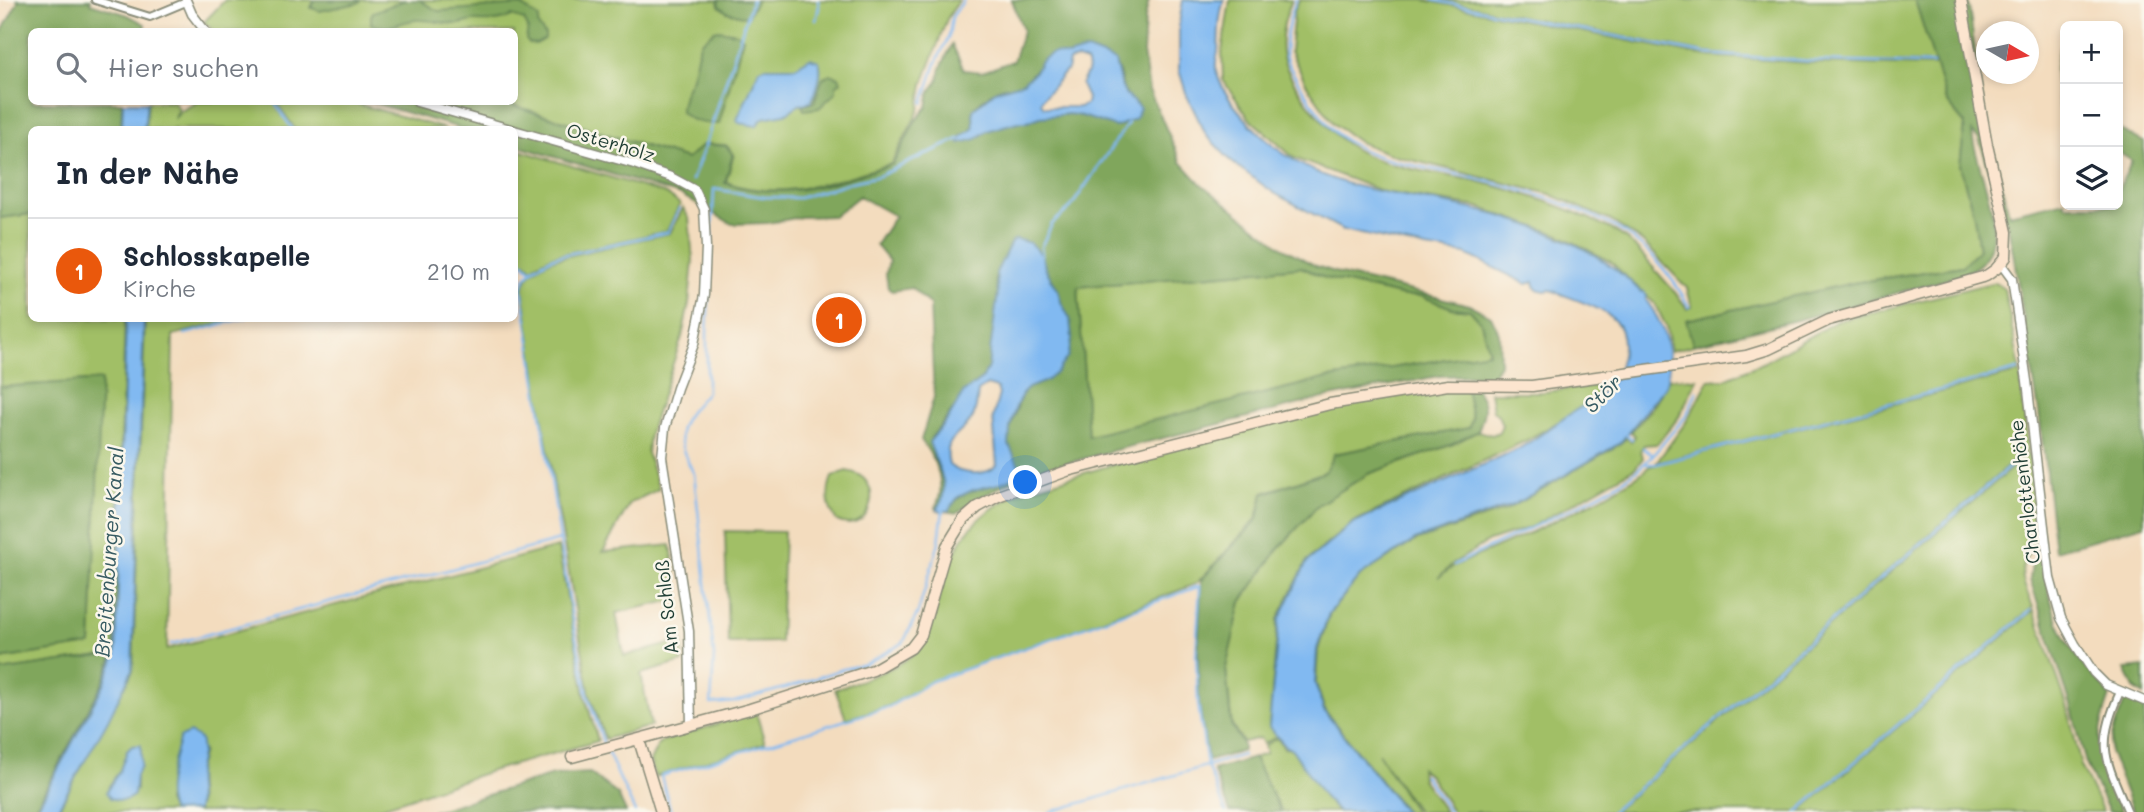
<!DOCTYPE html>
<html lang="de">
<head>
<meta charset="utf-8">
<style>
	:root { --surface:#fff; --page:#f6f6f7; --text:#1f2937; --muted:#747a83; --line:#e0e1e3; --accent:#ea580c }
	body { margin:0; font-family:Mali,sans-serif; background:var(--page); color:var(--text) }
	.controls { position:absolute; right:21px; top:21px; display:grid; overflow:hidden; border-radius:10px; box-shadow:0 4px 10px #0003 }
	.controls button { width:63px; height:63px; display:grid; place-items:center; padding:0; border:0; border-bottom:2px solid var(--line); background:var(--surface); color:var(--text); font:35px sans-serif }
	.compass { position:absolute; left:1976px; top:21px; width:63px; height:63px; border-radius:50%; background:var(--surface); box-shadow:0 4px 10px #0003; rotate:99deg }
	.you { position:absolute; left:1026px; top:483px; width:24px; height:24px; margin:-18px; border:5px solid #fff; border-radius:50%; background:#1a73e8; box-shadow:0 0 0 10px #1a73e833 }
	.badge { display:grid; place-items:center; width:46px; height:46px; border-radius:50%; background:var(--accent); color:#fff; font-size:23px; font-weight:700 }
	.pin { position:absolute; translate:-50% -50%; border:4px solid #fff; box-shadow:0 2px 7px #0006 }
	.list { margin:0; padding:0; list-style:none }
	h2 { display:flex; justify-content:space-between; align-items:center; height:91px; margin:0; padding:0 28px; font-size:30px }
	h2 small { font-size:23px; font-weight:400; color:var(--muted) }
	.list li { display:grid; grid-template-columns:46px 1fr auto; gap:21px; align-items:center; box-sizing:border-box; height:105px; padding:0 28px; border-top:2px solid var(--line) }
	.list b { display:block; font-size:26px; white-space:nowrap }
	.list p { margin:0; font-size:23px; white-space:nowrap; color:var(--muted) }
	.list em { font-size:23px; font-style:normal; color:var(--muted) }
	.icon { flex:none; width:38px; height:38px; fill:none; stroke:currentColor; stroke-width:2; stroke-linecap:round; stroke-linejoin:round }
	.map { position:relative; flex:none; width:2144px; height:812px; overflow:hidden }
	.search { position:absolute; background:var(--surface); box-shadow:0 4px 10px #0003; left:28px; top:28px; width:490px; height:77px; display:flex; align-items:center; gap:18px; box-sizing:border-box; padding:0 24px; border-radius:10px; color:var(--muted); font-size:26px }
	.panel { position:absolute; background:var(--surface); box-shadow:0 4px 10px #0003; left:28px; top:126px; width:490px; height:196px; border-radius:10px }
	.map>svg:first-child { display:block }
</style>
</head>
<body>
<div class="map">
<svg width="2144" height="812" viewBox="0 0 2144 812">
	<rect width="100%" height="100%" fill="#fbf7ec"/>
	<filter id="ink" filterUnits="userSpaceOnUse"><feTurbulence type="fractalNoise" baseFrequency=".0143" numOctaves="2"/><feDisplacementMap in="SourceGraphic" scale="14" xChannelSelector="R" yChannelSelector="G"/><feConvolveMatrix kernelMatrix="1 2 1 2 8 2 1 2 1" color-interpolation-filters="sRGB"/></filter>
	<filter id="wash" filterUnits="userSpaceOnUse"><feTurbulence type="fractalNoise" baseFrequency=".00686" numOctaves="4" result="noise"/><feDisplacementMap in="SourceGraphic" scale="28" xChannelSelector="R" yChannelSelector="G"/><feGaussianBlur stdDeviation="1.57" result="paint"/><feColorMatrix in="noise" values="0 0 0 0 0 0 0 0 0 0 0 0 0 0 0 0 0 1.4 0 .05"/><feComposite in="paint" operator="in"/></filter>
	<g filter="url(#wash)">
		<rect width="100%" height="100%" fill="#f3dcbe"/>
		<g fill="#a1bf66" stroke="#607e4d" stroke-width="2" fill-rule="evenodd">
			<path d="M225 0H959L947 19 923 84 919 110 891 164C836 180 782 203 726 182L734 154 726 145 704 144 687 159 503 102H514V32H215L204 22Z"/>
			<path d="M1230 0H1292C1285 16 1280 34 1282 52 1286 81 1328 133 1353 148 1384 168 1439 173 1476 181 1521 192 1570 208 1611 229 1631 239 1643 256 1657 272 1668 285 1679 295 1687 309L1692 307 1687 288 1643 242 1611 221 1550 194 1395 156 1359 142 1334 124 1308 87 1290 51 1294 12 1299 0H1424L1705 56 1810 63 1936 66 1947 102 1965 124 1960 165 1974 216 1979 250 1962 266 1853 283 1687 320 1693 345 1671 351 1666 326 1655 304 1611 262 1560 235 1478 207 1384 192 1294 158 1249 118 1223 80 1222 51Z"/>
			<polygon points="1440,0 1915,0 1935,63 1813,61 1706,53"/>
			<polygon points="148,102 174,102 179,109 174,119 181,111 198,102 273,102 292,129 145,129"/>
			<polygon points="276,102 351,102 446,129 295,129"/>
			<polygon points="515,149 666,194 680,204 667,231 553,256 538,263 532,269 526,262 515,263"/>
			<path d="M683 208 689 218 693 260 689 303 682 337 649 434 647 453 659 489 630 503 603 552 671 545 679 599 616 613 624 656 682 641 683 662 641 674 651 726 605 739 590 696 542 415 523 289C526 273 539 265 554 259L670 233Z"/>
			<polygon points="31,214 32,318 125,319 114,654 0,671 0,659 91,645 100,380 0,387 0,218"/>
			<polygon points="1301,267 1325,278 1404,296 1421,296 1452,308 1470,310 1481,322 1489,352 1324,379 1088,437 1078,287"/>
			<polygon points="1995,282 2004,288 2020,369 1656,463 1686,422 1709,380 1725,379 1764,362 1837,321"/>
			<path d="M145 319H238L173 335 167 649 558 547 585 696 598 741 491 771 367 812H196L199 803 197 773 203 751 177 748 167 801 172 812H57L133 671ZM132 746 141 766 136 775V790L109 786 120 770 127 751Z"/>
			<polygon points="2020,372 2028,449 1610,812 1453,812 1429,776 1421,768 1422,779 1445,812 1418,812 1378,753 1415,812 1406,812 1325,711 1316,683 1318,650 1330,613 1360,576 1415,541 1506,510 1620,444 1626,438 1631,442 1635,436 1631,432 1655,404 1669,378 1697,379 1679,417 1657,444 1644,445 1641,450 1643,458 1635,468 1531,527 1489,541 1454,563 1438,578 1454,566 1534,531 1600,498 1636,477 1650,466"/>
			<polygon points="1601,385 1589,404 1525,441 1353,522 1307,561 1278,619 1269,727 1277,737 1263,744 1260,738 1243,742 1232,725 1226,668 1241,602 1280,547 1318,505 1368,474 1453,444 1478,431 1492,435 1499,432 1502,425 1498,415 1493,410 1490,392 1544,392"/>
			<path d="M1442 387 1466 388 1472 418 1469 428 1334 454 1325 472 1263 493 1257 518 1196 584 1083 627 932 681 889 706 846 719 835 689C860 681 910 666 925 642 932 630 934 614 938 601 955 543 967 517 1023 491L1217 434 1330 406Z"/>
			<path d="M2029 453 2040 543C2013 563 2022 580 2033 607L1796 812H1613Z"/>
			<path d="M846 471C889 476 871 538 837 521 827 508 826 492 832 477Z"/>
			<polygon points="725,531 784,532 780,642 728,643"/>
			<polygon points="2034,610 2067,705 2081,766 2103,812 1799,812"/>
			<polygon points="756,712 765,743 655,777 650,761 658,745 663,741"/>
			<polygon points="1277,738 1284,748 1292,749 1324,797 1337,812 1283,812 1280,810 1254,758 1266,753 1264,746"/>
		</g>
		<g fill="#80a65b" stroke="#507248" stroke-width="2" fill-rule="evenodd">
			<polygon points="17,0 91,0 90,3 128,15 145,24 145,31 32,32 32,102 122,102 121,129 32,130 31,214 0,218 0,35 18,2"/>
			<polygon points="314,0 362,0 358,3 320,11 311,8"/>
			<path d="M405 0H419L438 11 521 5 539 18 538 25 545 35V39L536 44 529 43 526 40 528 28 524 20 512 16C500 23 488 21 475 21 469 21 464 24 458 24 445 24 432 20 419 20 399 19 393 33 371 24V16L373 12Z"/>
			<polygon points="718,0 757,0 747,17 727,12 719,6"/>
			<path d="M1012 0H1149L1145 18 1143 53 1149 90 1181 162 1201 184 1283 248 1316 266 1341 274 1470 305 1491 316 1499 333 1500 364 1493 375 1439 376 1324 398 1107 452 1021 476 973 501 957 513 936 510C936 504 939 500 940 494 943 474 932 455 921 440L934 397 930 305 912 288 892 291 888 288 886 274 889 261 876 245 895 216 859 196 834 216 801 217 768 223 732 224 681 195 515 145 514 130 463 129 370 102H501L687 159 704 144 726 146 733 154 725 183C786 203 835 182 893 164L916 120 927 107 930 92 938 81 941 68 952 44 964 70 982 72 1013 61 1023 30ZM1093 52C1099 55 1109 57 1113 62 1127 78 1114 90 1138 105L1128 123 1116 127 1082 116 1069 114 1040 117 1027 122H1017L987 131 976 139 963 135C985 126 965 117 977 105 984 98 994 90 1004 87 1010 86 1015 87 1020 84 1033 77 1039 62 1051 54L1068 56ZM1011 242 1041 255 1045 268 1058 290 1061 302 1070 319 1072 339 1046 381 1028 388 1022 394 1010 428 1009 445 1015 461 998 484C977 489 959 491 948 511L938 510C956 479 930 466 931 438L973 385 983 378 988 367 998 293 995 278ZM1301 267 1325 278 1404 296H1421L1452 308 1470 310 1481 323 1489 352 1324 379 1088 436 1078 287Z"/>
			<path d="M1915 0H1968L1984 117 2009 214 2065 201V205H2118V190L2132 161 2118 152V129L2144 142V525L2055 551 2039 412 2013 252 2009 231 1979 139 1972 132C1975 169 2011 229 1982 262 1976 269 1967 272 1959 276L1801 319 1693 345 1686 320 1853 283 1962 266 1979 250 1974 216 1960 165 1965 124 1947 102Z"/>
			<path d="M719 30 737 33 743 38 719 124C704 124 690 122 680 111L684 94 692 77 700 43 714 31Z"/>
			<path d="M2065 38 2058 78 2065 90V118L2062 115C2056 89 2049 61 2065 38Z"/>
			<polygon points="830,74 839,77 841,82 836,86 836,92 819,108 804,110 802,106 814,102 823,78"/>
			<polygon points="101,380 91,645 0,659 0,387"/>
			<path d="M1466 388 1476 389C1488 406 1485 412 1478 431L1453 444 1368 474 1318 505 1280 547 1241 602 1226 668 1231 725 1242 743 1243 751 1208 761 1199 704 1198 655 1201 580 1258 519 1263 494 1325 472 1334 454 1469 428 1472 418Z"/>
			<path d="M2043 554C2048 596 2055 628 2081 662 2089 674 2102 683 2110 696 2105 711 2099 728 2099 744 2099 768 2113 791 2122 812H2109L2086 764 2071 705 2030 580 2032 563Z"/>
			<polygon points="114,654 103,683 33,812 0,812 0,671"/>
			<polygon points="2144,667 2144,695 2134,688 2125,669"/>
			<path d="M2128 701 2144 708V812H2133L2110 752C2110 734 2118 719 2124 703Z"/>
			<polygon points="1254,758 1280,810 1283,812 1230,812 1213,770"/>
			<polygon points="590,773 618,795 626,812 431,812 553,775"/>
		</g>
		<g fill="#81b9f1" stroke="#507b92" stroke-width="2" fill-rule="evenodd">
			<path d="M1183 0H1224C1218 18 1219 34 1218 52 1217 57 1215 63 1216 68 1218 83 1229 99 1238 110 1313 205 1405 186 1507 218 1556 233 1605 254 1641 292L1643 291 1647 295 1646 300C1664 324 1675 355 1666 386L1620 443 1513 505 1415 540 1360 576 1329 613 1317 649 1315 683 1324 711 1405 812H1338L1324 797 1292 749 1286 747 1269 727 1279 620 1307 562 1353 523 1518 449C1539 437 1556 423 1576 410 1585 404 1595 400 1603 392 1620 376 1632 339 1614 320 1600 306 1569 298 1551 290L1545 291 1536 289 1534 282 1527 284 1466 254 1426 248 1343 230 1274 193 1233 163 1206 135 1187 96 1179 70V23Z"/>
			<path d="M1087 50 1115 61 1120 83 1125 94 1140 108 1135 119 1116 127 1082 116 1069 114 1040 117 1027 122H1017L987 131 976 139 960 143 959 139C977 124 974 135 973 110L995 91 1023 82 1034 73 1041 61 1051 54 1056 53 1068 56ZM1077 59 1086 62C1091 71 1084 77 1081 85L1087 98 1086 104 1081 107H1044L1041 103 1042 99 1067 70 1069 61Z"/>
			<path d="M810 58 819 61C823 73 817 91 811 102L799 105 785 114 763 118 756 126 739 123 737 120 759 70 764 67H795Z"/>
			<polygon points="123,102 147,102 144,129 122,129"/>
			<path d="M1016 239 1030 243 1042 255 1045 268 1058 290 1061 302 1070 319 1072 339 1068 356 1057 372 1046 381 1028 388 1022 394 1016 406 1010 428 1009 445 1019 466 1018 470 1011 478 998 484 973 490 958 497 948 511 937 510C953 485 937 467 929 442L948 419 964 392 983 378 988 367 998 293 996 273 1011 242ZM987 385 997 388 999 394 993 417 997 465C986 477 961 475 949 465 942 437 961 436 972 419 977 411 977 400 978 391Z"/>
			<polygon points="126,319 144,319 132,671 108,720 56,812 35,812 104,684 116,654"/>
			<path d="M190 733 200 739C204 755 198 760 197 775 195 787 200 799 197 811L172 812C161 791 174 759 180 737Z"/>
			<path d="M141 745V766L136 775 134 795C126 802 120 801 110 798L106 792 120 770 127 751 132 746Z"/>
		</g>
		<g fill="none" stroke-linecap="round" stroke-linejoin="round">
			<g stroke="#81b9f1" stroke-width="2.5">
				<path d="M1296 0C1290 15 1285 36 1285 52 1285 68 1324 121 1336 133 1341 137 1348 142 1354 145 1382 162 1419 166 1451 173 1506 185 1563 199 1613 226 1644 242 1673 276 1689 307"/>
				<polyline points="1433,0 1706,54 1811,61 1933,64"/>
				<polyline points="816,20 819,7 818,0"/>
				<polyline points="274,102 293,130"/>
				<polyline points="923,103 936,63 949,36 952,17 964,0"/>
				<polyline points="692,180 706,143 752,0"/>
				<polyline points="1042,255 1041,247 1052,224 1071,207 1128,123"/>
				<polyline points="514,264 524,263 532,271"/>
				<polyline points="185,334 246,318"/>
				<polyline points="1624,432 1632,439"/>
				<polyline points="1643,448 1653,455 1686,416 1697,391"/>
				<polyline points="1646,464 1656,464 2018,370"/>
				<path d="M943 510 939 542 918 612 903 643 865 664 839 670 799 684 734 702 711 704 714 656 694 474C672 431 676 427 707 392V332L714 189 764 197 799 198 851 182 879 176 959 139"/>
				<path d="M1454 565C1496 543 1540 525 1582 503 1609 489 1632 478 1653 455"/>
				<polyline points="171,644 560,540"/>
				<path d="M604 745 588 696 572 618 522 289C524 272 539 264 554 257L668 232 679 209"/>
				<polyline points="607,751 635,812"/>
				<polyline points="1424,775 1449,812"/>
				<polyline points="671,812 661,776 889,707 932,681 1200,586 1196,655 1198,704 1207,766 1226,812"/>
				<polyline points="1050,812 1243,755"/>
				<polyline points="1611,812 2013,464"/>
				<polyline points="1797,812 2031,610"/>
			</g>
		</g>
	</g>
	<g filter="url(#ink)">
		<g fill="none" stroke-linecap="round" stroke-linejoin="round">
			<g stroke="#898c79" stroke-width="10">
				<g id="minor">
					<polyline points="95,0 150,17 186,2"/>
					<path d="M2120 692C2095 747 2106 760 2128 812"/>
				</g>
			</g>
			<g stroke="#898c79" stroke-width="11">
				<g id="tertiary">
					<polyline points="186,0 192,14 206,32"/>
					<polyline points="417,102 514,130"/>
					<polyline points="514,130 634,164 671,177 695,190 704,209 706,247 704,295 694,344 677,388 665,428 662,457 689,631 691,725"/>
					<polyline points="2001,264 2012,279 2027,381 2050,578 2061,618 2075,644 2094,673 2106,685 2144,701"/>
				</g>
			</g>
			<g stroke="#898c79" stroke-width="13">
				<g id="secondary">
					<polyline points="639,740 661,812"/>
					<polyline points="572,757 750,709 873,670 911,648 921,635 947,546 963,520 978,507 998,496 1067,471 1330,404 1448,385 1532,386 1746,356 1769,349 1829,320 1986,276 1996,269 2006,257 2007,232 1987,145 1961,0"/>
				</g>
			</g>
			<use href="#minor" stroke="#fff" stroke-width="6"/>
			<use href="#tertiary" stroke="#fff" stroke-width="8"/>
			<use href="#secondary" stroke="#fce5cf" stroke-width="10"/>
		</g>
	</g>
	<g text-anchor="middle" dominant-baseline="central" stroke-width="5" stroke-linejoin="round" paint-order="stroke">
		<g font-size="19" fill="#1f3d34" stroke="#fbf7ec">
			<text transform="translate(611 142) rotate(17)">Osterholz</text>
			<text transform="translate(2024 492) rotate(-97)">Charlottenhöhe</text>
			<text transform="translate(666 607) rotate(-96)">Am Schloß</text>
		</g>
		<g font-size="21" font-style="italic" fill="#385c63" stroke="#fbf7ec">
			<text transform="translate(1602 393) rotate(-45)">Stör</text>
			<text transform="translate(108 552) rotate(-86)">Breitenburger Kanal</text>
		</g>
	</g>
</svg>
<div class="controls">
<button>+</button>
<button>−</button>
<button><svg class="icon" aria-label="layers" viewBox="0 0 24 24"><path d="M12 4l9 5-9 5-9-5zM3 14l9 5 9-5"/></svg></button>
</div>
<svg class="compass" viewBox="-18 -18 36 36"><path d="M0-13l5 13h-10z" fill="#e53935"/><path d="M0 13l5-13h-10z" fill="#747a83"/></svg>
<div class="you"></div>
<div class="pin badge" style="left:839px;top:320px">1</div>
<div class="search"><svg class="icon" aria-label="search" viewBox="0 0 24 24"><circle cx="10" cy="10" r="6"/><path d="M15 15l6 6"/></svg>Hier suchen</div>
<section class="panel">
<h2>In der Nähe<small></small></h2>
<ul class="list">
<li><span class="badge">1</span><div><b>Schlosskapelle</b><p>Kirche</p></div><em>210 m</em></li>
</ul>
</section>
</div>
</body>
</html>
